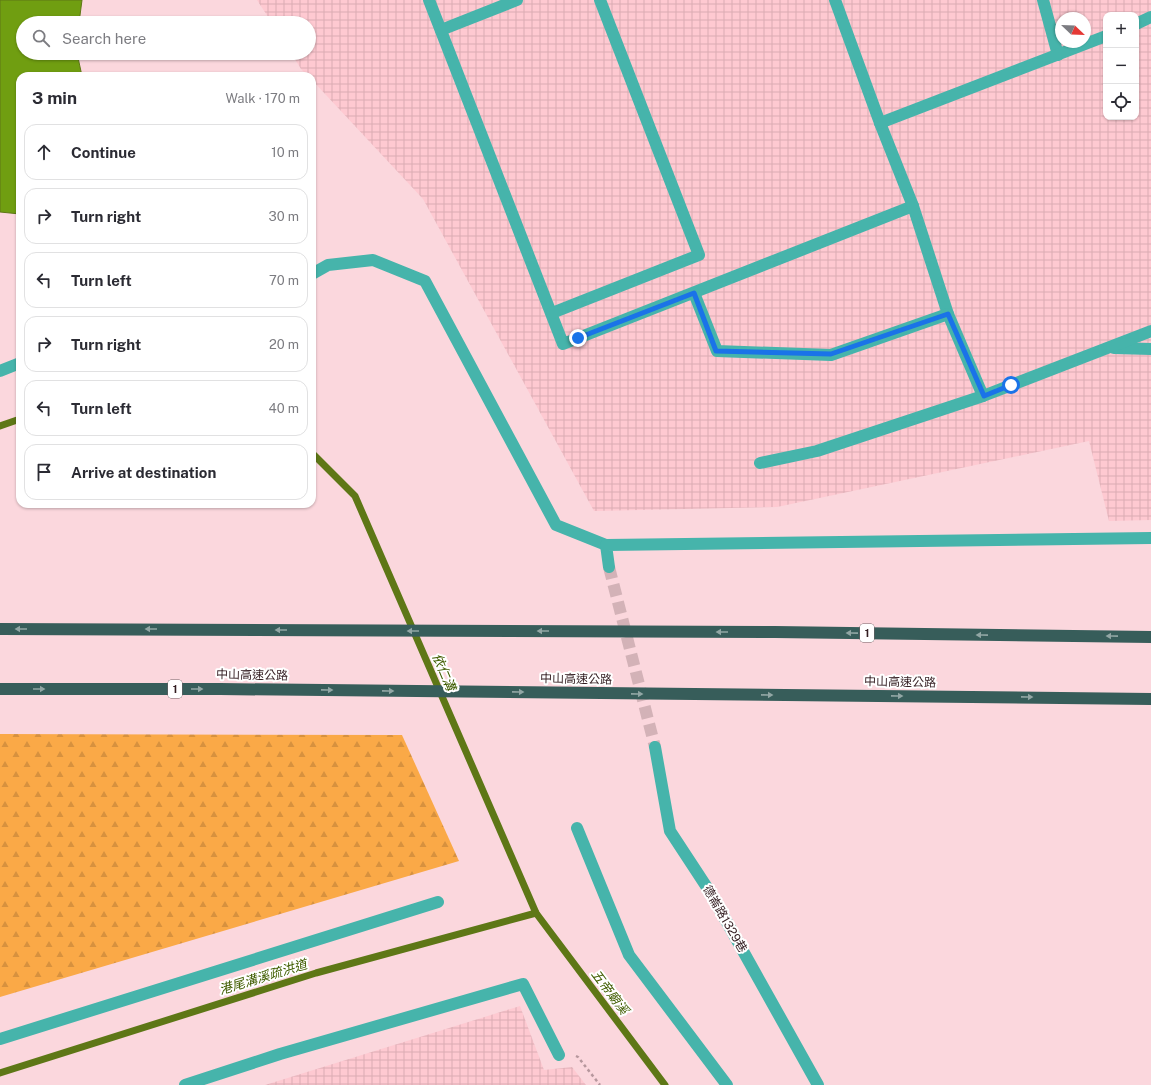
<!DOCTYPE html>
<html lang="en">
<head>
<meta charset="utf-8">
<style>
	:root { --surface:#fff; --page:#f7f7f7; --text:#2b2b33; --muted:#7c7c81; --line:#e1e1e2 }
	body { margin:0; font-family:"Public Sans","Noto Sans TC",sans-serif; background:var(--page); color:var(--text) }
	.controls { position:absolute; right:12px; top:12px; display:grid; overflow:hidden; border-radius:8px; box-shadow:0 1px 3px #0004 }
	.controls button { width:36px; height:36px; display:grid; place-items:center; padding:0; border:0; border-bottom:1px solid var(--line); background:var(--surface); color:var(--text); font:20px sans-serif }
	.compass { position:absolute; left:1055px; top:12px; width:36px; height:36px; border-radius:50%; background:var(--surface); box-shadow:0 1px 3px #0004; rotate:113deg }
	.stop { position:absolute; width:12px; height:12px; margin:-9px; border:3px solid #1a73e8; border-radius:50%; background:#fff }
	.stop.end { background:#1a73e8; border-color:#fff; box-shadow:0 1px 4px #0008 }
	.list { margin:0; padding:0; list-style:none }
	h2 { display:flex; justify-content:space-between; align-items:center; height:52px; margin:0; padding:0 16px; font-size:17px }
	h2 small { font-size:13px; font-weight:400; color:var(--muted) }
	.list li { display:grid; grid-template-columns:26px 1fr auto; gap:12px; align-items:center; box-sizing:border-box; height:56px; margin:0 8px 8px; padding:0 8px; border:1px solid var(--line); border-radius:12px }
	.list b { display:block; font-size:15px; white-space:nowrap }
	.list em { font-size:13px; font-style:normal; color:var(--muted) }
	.icon { flex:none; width:22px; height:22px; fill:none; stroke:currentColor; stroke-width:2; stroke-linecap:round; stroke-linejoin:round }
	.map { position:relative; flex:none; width:1151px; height:1085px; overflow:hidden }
	.search { position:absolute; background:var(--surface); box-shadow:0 1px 3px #0004; left:16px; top:16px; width:300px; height:44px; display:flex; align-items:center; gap:10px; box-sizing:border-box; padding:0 14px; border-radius:22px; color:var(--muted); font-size:15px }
	.panel { position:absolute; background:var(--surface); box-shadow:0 1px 3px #0004; left:16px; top:72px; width:300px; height:436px; border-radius:12px }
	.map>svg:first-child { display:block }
</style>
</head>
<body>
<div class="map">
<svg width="1151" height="1085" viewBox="0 0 1151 1085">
	<defs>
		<pattern id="industrial-grid" width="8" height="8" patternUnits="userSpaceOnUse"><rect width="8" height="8" fill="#fec9d1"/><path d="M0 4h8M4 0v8" fill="none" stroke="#daacb3"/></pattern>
		<pattern id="forest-firs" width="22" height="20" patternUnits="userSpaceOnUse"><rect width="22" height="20" fill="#faa947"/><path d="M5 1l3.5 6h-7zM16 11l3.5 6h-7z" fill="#d7913e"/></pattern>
	</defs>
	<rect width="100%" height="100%" fill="#fbd7dd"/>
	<g fill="url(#industrial-grid)" fill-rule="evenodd">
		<path d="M257 0H1151V520L1109 521 1089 441 777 507 594 511 423 199 312 80V76H308L301 69 291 53H309V23H272ZM1106 15H1136V117H1106ZM1061 18H1085V42H1061Z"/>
		<polygon points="520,1006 544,1070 572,1067 586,1085 265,1085"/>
	</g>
	<polygon fill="url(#forest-firs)" points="0,734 402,735 459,861 0,997"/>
	<polygon fill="#709e11" stroke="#5e7716" points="0,0 82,0 79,23 23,23 23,53 77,53 82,76 20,76 20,214 0,212"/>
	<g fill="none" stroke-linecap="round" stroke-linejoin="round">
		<g stroke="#5e7716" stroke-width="7">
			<polyline points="0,426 20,419"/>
			<polyline points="312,453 355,496 536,913 665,1085"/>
			<polyline points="0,1073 316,973 536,913"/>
		</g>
		<polyline stroke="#d3b2b7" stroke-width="12" stroke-dasharray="12 6" stroke-linecap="butt" points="609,567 655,747"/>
		<polyline stroke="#b6979d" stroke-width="2.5" stroke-dasharray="3 3" stroke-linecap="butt" points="576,1056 578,1057 600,1085"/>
		<g stroke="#46b4ab" stroke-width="12">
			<polyline points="429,0 563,344 913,206"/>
			<polyline points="835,0 880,123 913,206 948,314 983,396"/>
			<polyline points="1043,0 1058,55"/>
			<polyline points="1136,24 1151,17"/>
			<polyline points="441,30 517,0"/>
			<polyline points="880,123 1106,36"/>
			<polyline points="312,274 328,265 373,260 425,281 556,525 606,545"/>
			<polyline points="694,293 717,351 831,355 948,314"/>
			<polyline points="552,313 699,255 600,0"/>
			<polyline points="1114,348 1151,349"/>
			<polyline points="0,371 20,363"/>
			<polyline points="760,463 817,451 983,396 1151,331"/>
			<polyline points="609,567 606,545 1151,538"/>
			<polyline points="655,747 670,831 710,892 818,1085"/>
			<polyline points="577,828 629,955 727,1085"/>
			<polyline points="0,1039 438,902"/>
			<polyline points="185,1085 280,1054 523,984 559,1055"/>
		</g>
		<g stroke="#375d5a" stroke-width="12">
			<polyline points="0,629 775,632 1151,637"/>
			<polyline points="0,689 220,689 1151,699"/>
		</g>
	</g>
	<defs><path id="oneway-solid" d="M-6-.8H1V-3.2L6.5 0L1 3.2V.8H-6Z"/></defs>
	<g fill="#91a6a4">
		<use href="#oneway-solid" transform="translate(21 629) rotate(-180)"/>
		<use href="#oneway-solid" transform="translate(151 629) rotate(-180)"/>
		<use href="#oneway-solid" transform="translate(281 630) rotate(-180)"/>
		<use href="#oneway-solid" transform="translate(413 631) rotate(-180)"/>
		<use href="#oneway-solid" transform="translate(543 631) rotate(-180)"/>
		<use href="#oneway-solid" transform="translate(722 632) rotate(-180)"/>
		<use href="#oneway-solid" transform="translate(852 633) rotate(-179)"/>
		<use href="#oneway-solid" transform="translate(982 635) rotate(-179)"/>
		<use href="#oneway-solid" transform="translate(1112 636) rotate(-179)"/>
		<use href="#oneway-solid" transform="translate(39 689)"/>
		<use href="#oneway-solid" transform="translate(197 689)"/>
		<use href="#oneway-solid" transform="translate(327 690) rotate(1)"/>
		<use href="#oneway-solid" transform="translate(388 691) rotate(1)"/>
		<use href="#oneway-solid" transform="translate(518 692) rotate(1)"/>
		<use href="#oneway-solid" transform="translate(637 694) rotate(1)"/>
		<use href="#oneway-solid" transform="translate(767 695) rotate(1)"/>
		<use href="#oneway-solid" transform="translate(897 696) rotate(1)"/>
		<use href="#oneway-solid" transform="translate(1027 697) rotate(1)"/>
	</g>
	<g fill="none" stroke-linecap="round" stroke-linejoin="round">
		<polyline stroke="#1a73e8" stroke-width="5" points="578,338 694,293 716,351 831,354 948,314 984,396 1011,385"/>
	</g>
	<g text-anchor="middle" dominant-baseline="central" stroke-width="4" stroke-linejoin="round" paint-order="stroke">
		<g fill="#fff" stroke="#706164" stroke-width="1">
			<rect x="860" y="624" width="14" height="18" rx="3"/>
			<rect x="168" y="680" width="14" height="18" rx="3"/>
		</g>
		<g font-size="11" font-weight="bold" fill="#331d21">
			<text x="867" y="633">1</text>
			<text x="175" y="689">1</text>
		</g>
		<g font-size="12" fill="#331d21" stroke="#fff">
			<text transform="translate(252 675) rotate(1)">中山高速公路</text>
			<text transform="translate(576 679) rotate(1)">中山高速公路</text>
			<text transform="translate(900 682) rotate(1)">中山高速公路</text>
			<text transform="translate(725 919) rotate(60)">德崙路1329巷</text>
		</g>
		<g font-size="13" font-style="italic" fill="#405d00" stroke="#fff">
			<text transform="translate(444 672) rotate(67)">依仁溝</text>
			<text transform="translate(263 977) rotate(-17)">港尾溝溪疏洪道</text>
			<text transform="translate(610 992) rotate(53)">五帝廟溪</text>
		</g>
	</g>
</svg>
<div class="controls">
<button>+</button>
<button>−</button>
<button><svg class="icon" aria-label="locate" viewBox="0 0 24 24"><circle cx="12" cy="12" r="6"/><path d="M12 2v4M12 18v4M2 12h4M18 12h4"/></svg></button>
</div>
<svg class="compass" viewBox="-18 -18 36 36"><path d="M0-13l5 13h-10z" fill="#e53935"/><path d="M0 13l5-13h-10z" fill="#7c7c81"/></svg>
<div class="stop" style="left:1011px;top:385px"></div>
<div class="stop end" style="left:578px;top:338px"></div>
<div class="search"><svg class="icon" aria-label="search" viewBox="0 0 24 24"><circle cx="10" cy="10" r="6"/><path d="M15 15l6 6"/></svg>Search here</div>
<section class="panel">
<h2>3 min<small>Walk · 170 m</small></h2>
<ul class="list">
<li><svg class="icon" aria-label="ahead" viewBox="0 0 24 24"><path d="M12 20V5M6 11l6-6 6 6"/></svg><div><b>Continue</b></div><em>10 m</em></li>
<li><svg class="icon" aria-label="right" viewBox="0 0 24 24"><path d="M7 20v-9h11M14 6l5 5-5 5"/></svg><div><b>Turn right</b></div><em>30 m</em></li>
<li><svg class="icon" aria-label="left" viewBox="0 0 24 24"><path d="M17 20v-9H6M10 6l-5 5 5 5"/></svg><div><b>Turn left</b></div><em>70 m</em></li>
<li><svg class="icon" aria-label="right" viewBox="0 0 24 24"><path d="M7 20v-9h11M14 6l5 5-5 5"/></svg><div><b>Turn right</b></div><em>20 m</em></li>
<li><svg class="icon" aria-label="left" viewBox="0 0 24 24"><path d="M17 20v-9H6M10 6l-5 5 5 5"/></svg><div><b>Turn left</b></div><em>40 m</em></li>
<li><svg class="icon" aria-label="arrive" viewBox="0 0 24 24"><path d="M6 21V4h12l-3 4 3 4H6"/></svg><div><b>Arrive at destination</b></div></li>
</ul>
</section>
</div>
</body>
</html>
